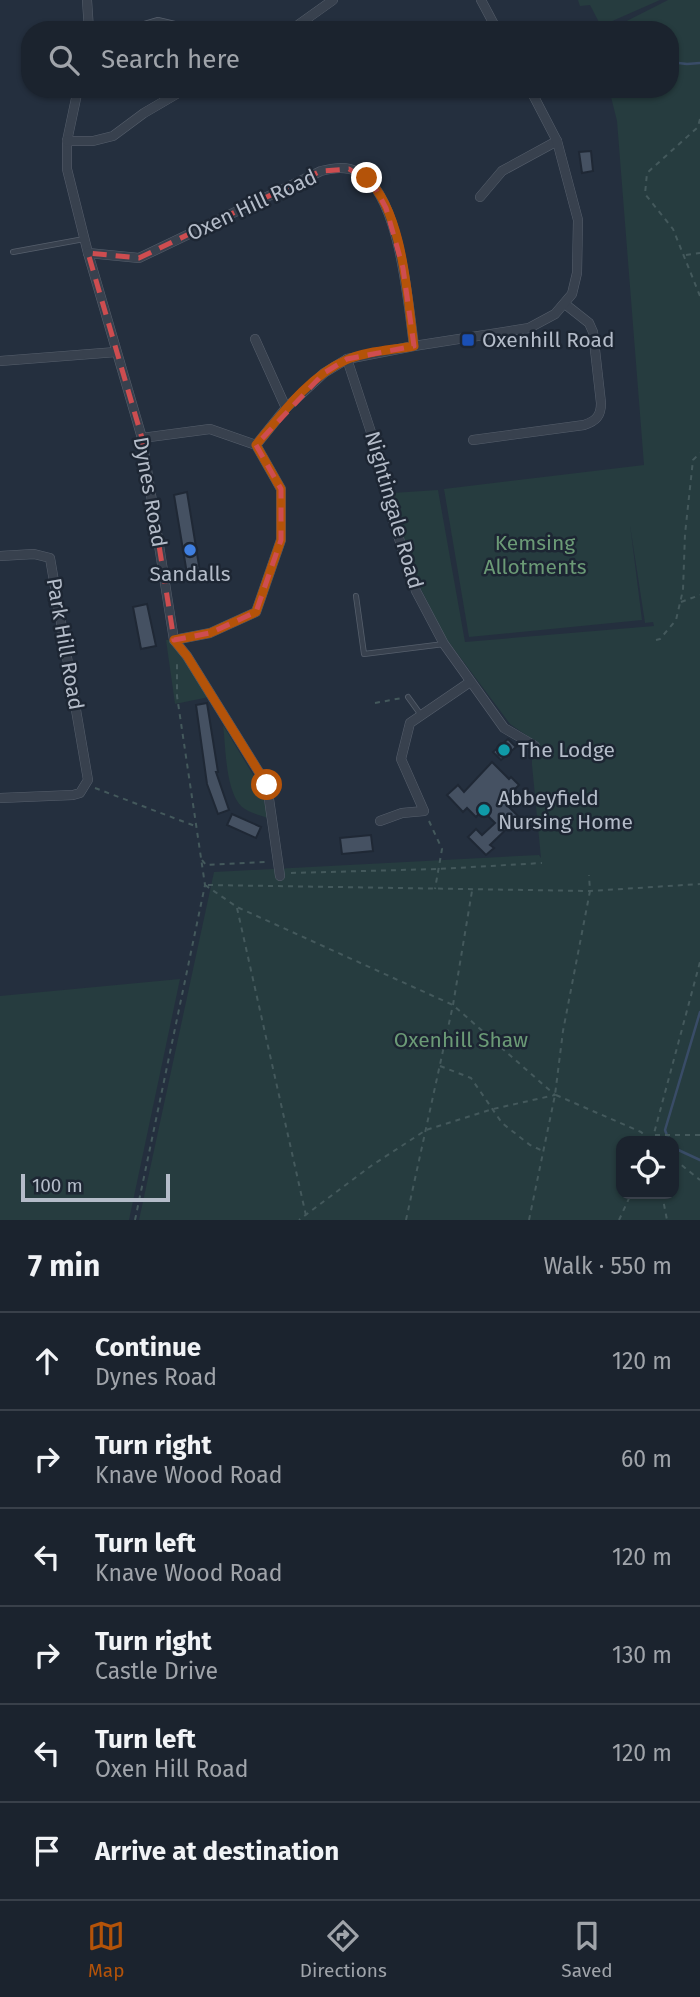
<!DOCTYPE html>
<html lang="en">
<head>
<meta charset="utf-8">
<style>
	:root { --surface:#1b232e; --page:#282f3a; --text:#f1f3f6; --muted:#a0a4aa; --line:#39404a; --accent:#b45309 }
	body { margin:0; font-family:"Fira Sans",sans-serif; background:var(--page); color:var(--text) }
	.controls { position:absolute; right:21px; bottom:21px; display:grid; overflow:hidden; border-radius:14px; box-shadow:0 2px 5px #0004 }
	.controls button { width:63px; height:63px; display:grid; place-items:center; padding:0; border:0; border-bottom:2px solid var(--line); background:var(--surface); color:var(--text); font:35px sans-serif }
	.scale { position:absolute; left:21px; bottom:18px; width:149px; box-sizing:border-box; padding-left:7px; border:4px solid #b4bcc9; border-top:0; font-size:19px; line-height:24px; white-space:nowrap; color:#b4bcc9; -webkit-text-stroke:5px #1d2633; paint-order:stroke }
	.stop { position:absolute; width:21px; height:21px; margin:-16px; border:5px solid #b45309; border-radius:50%; background:#fff }
	.stop.end { background:#b45309; border-color:#fff; box-shadow:0 2px 7px #0008 }
	.list { margin:0; padding:0; list-style:none }
	h2 { display:flex; justify-content:space-between; align-items:center; height:91px; margin:0; padding:0 28px; font-size:30px }
	h2 small { font-size:23px; font-weight:400; color:var(--muted) }
	.list li { display:grid; grid-template-columns:46px 1fr auto; gap:21px; align-items:center; box-sizing:border-box; height:98px; padding:0 28px; border-top:2px solid var(--line) }
	.list b { display:block; font-size:26px; white-space:nowrap }
	.list p { margin:0; font-size:23px; white-space:nowrap; color:var(--muted) }
	.list em { font-size:23px; font-style:normal; color:var(--muted) }
	.icon { flex:none; width:38px; height:38px; fill:none; stroke:currentColor; stroke-width:2; stroke-linecap:round; stroke-linejoin:round }
	.map { position:relative; flex:none; width:700px; height:1220px; overflow:hidden }
	.search { position:absolute; background:var(--surface); box-shadow:0 2px 5px #0004; left:21px; right:21px; top:21px; height:77px; display:flex; align-items:center; gap:18px; box-sizing:border-box; padding:0 24px; border-radius:28px; color:var(--muted); font-size:26px }
	.sheet { height:679px; background:var(--surface) }
	nav { display:flex; justify-content:space-around; align-items:center; box-sizing:border-box; height:98px; border-top:2px solid var(--line); background:var(--surface); font-size:19px; color:var(--muted) }
	nav a { display:grid; justify-items:center; gap:4px }
	nav .on { color:var(--accent) }
	.map>svg:first-child { display:block }
</style>
</head>
<body>
<div class="map">
<svg width="700" height="1220" viewBox="0 0 700 1220">
	<rect width="100%" height="100%" fill="#242f3e"/>
	<g fill="#263c3f" fill-rule="evenodd">
		<polygon points="578,0 660,0 601,26 590,5 580,6"/>
		<path d="M668 0H700V1220H139L214 872 539 855 541 858 532 765V739L510 724 445 637 419 585 397 518 393 493 438 490 465 642 654 626 653 622 645 623 630 525 642 620 469 637 444 489 644 465 617 121 609 89H670V30H609ZM621 1141H674V1194H621Z"/>
		<polygon points="166,640 171,640 184,656 209,697 175,704"/>
		<path d="M223 725 261 788 268 818C259 815 250 813 242 807 225 791 226 747 223 725Z"/>
		<polygon points="180,979 129,1220 0,1220 0,996"/>
	</g>
	<g fill="none" stroke-linecap="round" stroke-linejoin="round">
		<g stroke="#394c67" stroke-width="2.5">
			<polyline points="408,30 430,23 472,30"/>
			<polyline points="670,62 687,64 700,63"/>
			<polyline points="669,1141 665,1130 700,1012"/>
			<polyline points="674,1148 700,1160"/>
		</g>
	</g>
	<g fill="#455162" stroke="#1f2835" stroke-width="2">
		<polygon points="591,151 593,171 582,173 579,152"/>
		<polygon points="187,492 201,578 188,580 174,495"/>
		<polygon points="147,604 156,646 141,649 133,607"/>
		<polygon points="207,703 218,772 216,772 229,810 218,814 207,784 196,705"/>
		<polygon points="508,739 516,747 501,760 493,752"/>
		<polygon points="492,762 509,779 511,777 519,785 503,801 519,817 490,845 494,848 486,855 468,837 476,829 482,835 495,823 482,810 476,817 467,808 463,812 447,795 458,785 464,792"/>
		<polygon points="232,814 261,827 256,838 227,825"/>
		<polygon points="371,835 373,851 342,854 340,838"/>
	</g>
	<g fill="none" stroke-linecap="round" stroke-linejoin="round">
		<g stroke="#565f6c" stroke-width="6">
			<g id="service">
				<polyline points="124,30 158,20 175,24"/>
				<polyline points="13,252 84,239"/>
				<polyline points="356,596 364,654 444,644"/>
				<polyline points="408,697 421,715"/>
			</g>
		</g>
		<g stroke="#565f6c" stroke-width="10">
			<g id="minor">
				<polyline points="87,0 89,30"/>
				<polyline points="481,0 497,30"/>
				<polyline points="291,30 333,0"/>
				<polyline points="78,89 67,141 67,169 88,253 142,438 174,640 187,656 267,785 280,876"/>
				<polyline points="67,141 93,141 113,136 144,113 185,89"/>
				<polyline points="480,197 502,171 557,141"/>
				<path d="M88 253 139 258 321 171C334 168 345 166 358 172 400 193 408 303 414 346"/>
				<polyline points="255,339 286,408"/>
				<polyline points="347,359 387,481 393,520 416,591 444,644 504,728 535,746"/>
				<polyline points="0,361 116,352"/>
				<polyline points="142,438 210,429 256,445 281,489 281,540 256,612 210,633 174,640"/>
				<path d="M473 440 584 425C596 421 601 416 601 403L593 332 589 323 565 304"/>
				<polyline points="256,445 286,408 324,373 347,359 414,346 529,328 555,314 572,294 577,273 578,220 557,141 530,89"/>
				<polyline points="0,556 34,554 50,558 88,780 80,793 73,795 0,798"/>
				<polyline points="380,821 402,813 424,811 401,759 410,723 470,682"/>
			</g>
		</g>
		<g stroke="#44595c" stroke-width="2" stroke-dasharray="5 5" stroke-linecap="butt">
			<polyline points="700,119 698,127 647,173 645,194 673,229 700,296"/>
			<polyline points="686,255 700,253"/>
			<polyline points="681,602 700,595"/>
			<polyline points="656,640 660,639 676,620 683,590 685,534 693,460 700,453"/>
			<polyline points="375,703 402,698"/>
			<polyline points="95,788 195,826"/>
			<polyline points="429,821 442,849 435,889"/>
			<polyline points="202,860 206,865 267,862"/>
			<polyline points="291,873 438,869 542,863"/>
			<polyline points="205,885 237,907 453,1005 555,1095 493,1109 426,1130 371,1166 299,1220"/>
			<polyline points="208,885 590,891 700,884"/>
			<polyline points="237,908 307,1220"/>
			<polyline points="440,1066 471,1078 502,1123 530,1145 543,1151"/>
			<polyline points="556,1095 641,1132 651,1141"/>
			<polyline points="655,1135 700,1135"/>
			<polyline points="652,1141 700,962"/>
			<polyline points="674,1159 700,1180"/>
			<polyline points="662,1194 667,1220"/>
			<polyline points="135,1220 205,885 177,696 177,660"/>
			<polyline points="406,1220 453,1005 472,891"/>
			<polyline points="529,1220 555,1095 563,1031 590,891 589,875"/>
			<polyline points="619,1220 631,1194"/>
		</g>
		<use href="#service" stroke="#38414e" stroke-width="4.5"/>
		<use href="#minor" stroke="#38414e" stroke-width="9"/>
	</g>
	<g fill="none" stroke-linecap="round" stroke-linejoin="round">
		<path stroke="#b45309" stroke-width="9" d="M267 785 187 656 174 640 210 633 256 612 281 540V489L256 445C281 415 308 377 346 360 366 351 393 350 414 346 407 296 404 215 367 178"/>
	</g>
	<path fill="none" stroke="#ce4d50" stroke-width="5" stroke-dasharray="14 9" stroke-linejoin="round" d="M349 169 373 184 386 208 403 268 414 346 347 359 324 373 256 445 281 489V540L256 612 210 633 174 640 142 438 88 253 139 258 321 171Z"/>
	<rect fill="#1a4fb4" stroke="#1d2633" stroke-width="2.5" x="461" y="333" width="14" height="14" rx="3.5"/>
	<circle fill="#3f7fe0" stroke="#1d2633" stroke-width="2.5" cx="190" cy="550" r="7"/>
	<g fill="#0f9aa8" stroke="#1d2633" stroke-width="2.5">
		<circle cx="504" cy="750" r="7"/>
		<circle cx="484" cy="810" r="7"/>
	</g>
	<g text-anchor="middle" dominant-baseline="central" stroke-width="5" stroke-linejoin="round" paint-order="stroke">
		<g font-size="21" fill="#b4bcc9" stroke="#1d2633">
			<text transform="translate(252 205) rotate(-25)">Oxen Hill Road</text>
			<text transform="translate(150 492) rotate(80)">Dynes Road</text>
			<text transform="translate(394 510) rotate(74)">Nightingale Road</text>
			<text transform="translate(65 644) rotate(80)">Park Hill Road</text>
		</g>
		<g font-size="21" fill="#b4bcc9" stroke="#1d2633" text-anchor="start">
			<text x="482" y="340">Oxenhill Road</text>
			<text x="190" y="574" text-anchor="middle">Sandalls</text>
			<text x="518" y="750">The Lodge</text>
			<text x="498" y="798">Abbeyfield<tspan x="498" dy="24">Nursing Home</tspan></text>
		</g>
		<g font-size="21" fill="#6b9a76" stroke="#1d2633">
			<text x="535" y="543">Kemsing<tspan x="535" dy="24">Allotments</tspan></text>
			<text x="461" y="1040">Oxenhill Shaw</text>
		</g>
	</g>
</svg>
<div class="controls">
<button><svg class="icon" aria-label="locate" viewBox="0 0 24 24"><circle cx="12" cy="12" r="6"/><path d="M12 2v4M12 18v4M2 12h4M18 12h4"/></svg></button>
</div>
<div class="scale">100 m</div>
<div class="stop" style="left:267px;top:785px"></div>
<div class="stop end" style="left:367px;top:178px"></div>
<div class="search"><svg class="icon" aria-label="search" viewBox="0 0 24 24"><circle cx="10" cy="10" r="6"/><path d="M15 15l6 6"/></svg>Search here</div>
</div>
<section class="sheet">
<h2>7 min<small>Walk · 550 m</small></h2>
<ul class="list">
<li><svg class="icon" aria-label="ahead" viewBox="0 0 24 24"><path d="M12 20V5M6 11l6-6 6 6"/></svg><div><b>Continue</b><p>Dynes Road</p></div><em>120 m</em></li>
<li><svg class="icon" aria-label="right" viewBox="0 0 24 24"><path d="M7 20v-9h11M14 6l5 5-5 5"/></svg><div><b>Turn right</b><p>Knave Wood Road</p></div><em>60 m</em></li>
<li><svg class="icon" aria-label="left" viewBox="0 0 24 24"><path d="M17 20v-9H6M10 6l-5 5 5 5"/></svg><div><b>Turn left</b><p>Knave Wood Road</p></div><em>120 m</em></li>
<li><svg class="icon" aria-label="right" viewBox="0 0 24 24"><path d="M7 20v-9h11M14 6l5 5-5 5"/></svg><div><b>Turn right</b><p>Castle Drive</p></div><em>130 m</em></li>
<li><svg class="icon" aria-label="left" viewBox="0 0 24 24"><path d="M17 20v-9H6M10 6l-5 5 5 5"/></svg><div><b>Turn left</b><p>Oxen Hill Road</p></div><em>120 m</em></li>
<li><svg class="icon" aria-label="arrive" viewBox="0 0 24 24"><path d="M6 21V4h12l-3 4 3 4H6"/></svg><div><b>Arrive at destination</b></div></li>
</ul>
</section>
<nav>
<a class="on"><svg class="icon" aria-label="map" viewBox="0 0 24 24"><path d="M3 6l6-2 6 2 6-2v14l-6 2-6-2-6 2zM9 4v14M15 6v14"/></svg>Map</a>
<a><svg class="icon" aria-label="directions" viewBox="0 0 24 24"><path d="M12 3l9 9-9 9-9-9zM9 14v-3h6M13 9l2 2-2 2"/></svg>Directions</a>
<a><svg class="icon" aria-label="saved" viewBox="0 0 24 24"><path d="M7 4h10v16l-5-4-5 4z"/></svg>Saved</a>
</nav>
</body>
</html>
